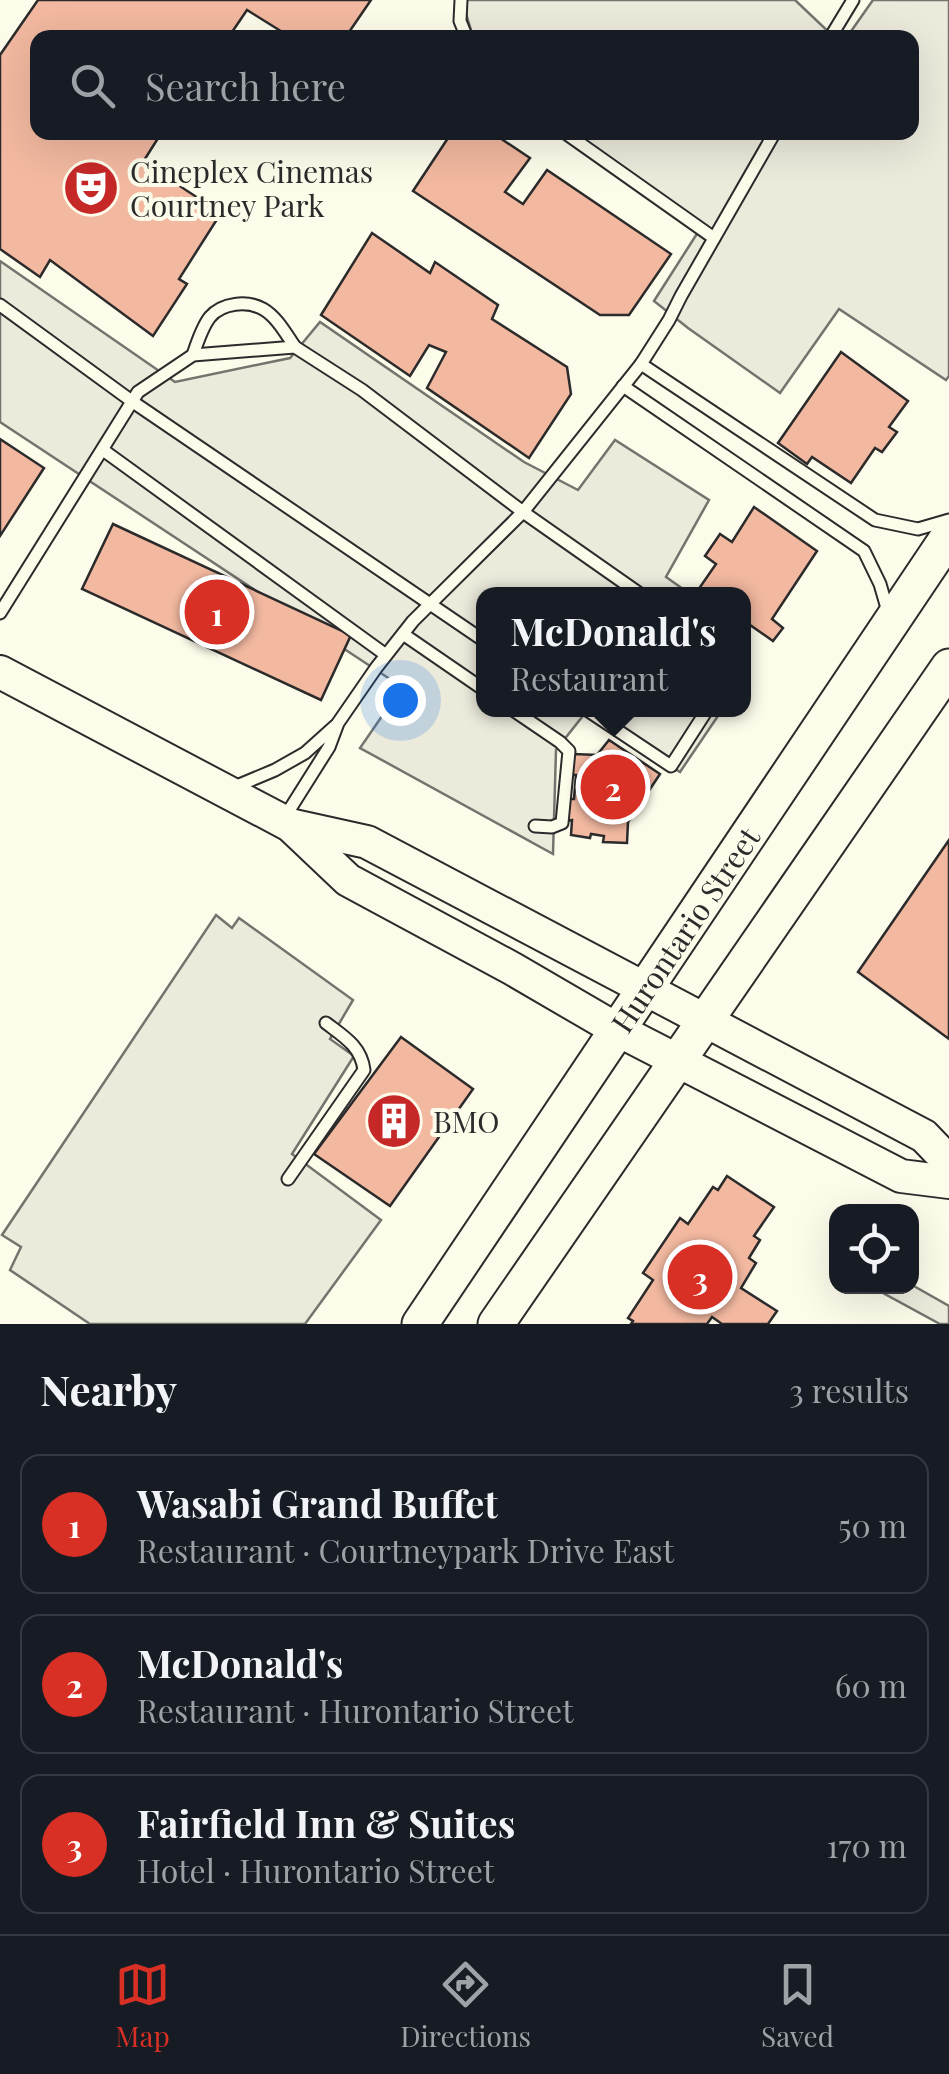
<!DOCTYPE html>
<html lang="en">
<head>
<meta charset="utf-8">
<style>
	:root { --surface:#171b24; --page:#242831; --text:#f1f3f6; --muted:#9ea1a6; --line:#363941; --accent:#d93025 }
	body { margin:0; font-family:"Playfair Display",serif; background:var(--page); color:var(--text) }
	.controls { position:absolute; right:30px; bottom:30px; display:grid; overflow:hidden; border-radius:20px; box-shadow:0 10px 40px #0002 }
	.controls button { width:90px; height:90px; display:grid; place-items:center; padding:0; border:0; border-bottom:2px solid var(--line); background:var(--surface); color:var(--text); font:50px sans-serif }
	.you { position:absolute; left:400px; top:700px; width:35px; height:35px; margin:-25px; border:8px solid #fff; border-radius:50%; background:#1a73e8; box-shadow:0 0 0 15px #1a73e833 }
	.badge { display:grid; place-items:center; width:65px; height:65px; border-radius:50%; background:var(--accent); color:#fff; font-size:32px; font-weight:700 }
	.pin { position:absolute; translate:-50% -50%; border:5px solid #fff; box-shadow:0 2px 10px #0006 }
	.popup { position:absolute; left:476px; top:587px; width:275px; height:130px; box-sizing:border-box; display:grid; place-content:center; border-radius:20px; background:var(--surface); filter:drop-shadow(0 2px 8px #0005); font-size:32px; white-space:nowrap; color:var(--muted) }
	.popup b { font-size:38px; color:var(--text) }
	.popup::after { content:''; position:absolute; left:50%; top:100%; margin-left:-20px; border:20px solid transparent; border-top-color:var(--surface) }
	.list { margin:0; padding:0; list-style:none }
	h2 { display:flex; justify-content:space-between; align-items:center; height:130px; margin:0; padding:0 40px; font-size:42px }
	h2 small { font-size:32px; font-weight:400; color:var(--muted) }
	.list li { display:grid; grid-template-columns:65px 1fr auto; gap:30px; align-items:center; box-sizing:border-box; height:140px; margin:0 20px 20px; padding:0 20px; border:2px solid var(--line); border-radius:20px }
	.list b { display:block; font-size:38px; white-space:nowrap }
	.list p { margin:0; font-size:32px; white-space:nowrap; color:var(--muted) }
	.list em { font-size:32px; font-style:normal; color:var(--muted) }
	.icon { flex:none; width:55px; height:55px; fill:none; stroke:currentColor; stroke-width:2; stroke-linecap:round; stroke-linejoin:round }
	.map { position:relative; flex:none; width:949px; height:1324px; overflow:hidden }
	.search { position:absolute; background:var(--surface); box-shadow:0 10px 40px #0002; left:30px; right:30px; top:30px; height:110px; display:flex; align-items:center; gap:25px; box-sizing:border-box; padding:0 35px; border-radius:20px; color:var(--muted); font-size:38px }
	.sheet { height:610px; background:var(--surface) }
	nav { display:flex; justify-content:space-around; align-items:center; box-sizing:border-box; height:140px; border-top:2px solid var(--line); background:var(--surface); font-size:28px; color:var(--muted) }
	nav a { display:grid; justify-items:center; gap:5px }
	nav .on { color:var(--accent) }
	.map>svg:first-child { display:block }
</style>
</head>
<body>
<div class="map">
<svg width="949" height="1324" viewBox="0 0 949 1324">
	<rect width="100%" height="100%" fill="#fdfbea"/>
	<g fill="#eceadb" stroke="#74746e" stroke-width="2.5">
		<polygon points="462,0 795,0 834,37 473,37"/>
		<polygon points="873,0 949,0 949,376 946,380 839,309 780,393 688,328 654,301 700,229 562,133 912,132 912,38 847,37"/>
		<polygon points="0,261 175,382 290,358 320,322 524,462 578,490 615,440 709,500 666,577 690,594 483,594 483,710 722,710 680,772 586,712 556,750 553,854 360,748 402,687 0,422"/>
		<polygon points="216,915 232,928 239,918 353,1000 330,1039 354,1056 292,1154 381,1220 305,1324 90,1324 10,1270 21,1247 2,1235"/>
		<polygon points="912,1285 949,1306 949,1324 940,1324 872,1287"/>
	</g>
	<g fill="#f2b8a0" stroke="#2b2b2b" stroke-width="2.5">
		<polygon points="38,0 371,0 345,38 292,38 247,10 228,38 38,38 38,132 162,132 143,162 221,213 179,279 187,284 153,336 50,260 40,277 0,249 0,55"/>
		<polygon points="452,132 491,132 530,158 505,192 523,204 547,170 671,254 629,315 600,315 413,191"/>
		<polygon points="372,233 430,273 435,262 498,305 492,319 567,367 571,394 529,458 427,388 446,352 429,345 410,376 321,315"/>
		<polygon points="841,352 908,401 889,427 897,432 882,452 875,448 851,483 812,457 807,464 778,443"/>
		<polygon points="0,439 44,468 0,536"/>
		<polygon points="754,507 817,551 772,619 783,628 773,641 743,620 743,594 705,594 698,590 716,564 705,556 720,534 732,542"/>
		<polygon points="113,524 351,635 321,700 82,589"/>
		<polygon points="609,740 660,774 628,822 627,843 603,842 604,836 591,834 590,838 571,835 572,820 567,821 569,799 574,799 576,775 571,775 574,754 597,755"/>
		<polygon points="949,840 949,1039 858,972"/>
		<polygon points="401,1037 473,1089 390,1206 314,1154"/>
		<polygon points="727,1176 774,1207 754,1236 760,1240 749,1258 756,1263 741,1288 777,1311 768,1324 722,1324 712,1317 707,1324 631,1324 633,1321 628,1318 653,1280 643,1273 680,1218 688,1224 713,1187 718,1190"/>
	</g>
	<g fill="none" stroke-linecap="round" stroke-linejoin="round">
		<g stroke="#2b2b2b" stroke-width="15">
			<g id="lane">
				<polyline points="461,0 460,21 467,38"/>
				<polyline points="830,38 853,0"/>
				<polyline points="564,132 714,238"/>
				<polyline points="0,305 133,402 483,640"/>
				<path d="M193 355C197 343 202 327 210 317 222 303 247 300 263 309 277 317 286 334 295 347"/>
				<polyline points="641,364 875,520 918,529 949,520"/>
				<polyline points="623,386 864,551 880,584 889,615"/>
				<polyline points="103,450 386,655"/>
				<polyline points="0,613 138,392 193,355 295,347 362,390 523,512 640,594"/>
				<polyline points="403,634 483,689"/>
				<polyline points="513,710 560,742 569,751 562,823 552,827 535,826"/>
				<polyline points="587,710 671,766 707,710"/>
				<polyline points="232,788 275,770 305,753 335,726"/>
				<polyline points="283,820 329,747 338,723 376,668 413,621 523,512 641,364 669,320 681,296 775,132"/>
				<path d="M288 1179 364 1070C361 1046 343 1036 326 1023"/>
			</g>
		</g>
		<g stroke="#2b2b2b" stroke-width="36">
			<g id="secondary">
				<polyline points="0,672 290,825 348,880 513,969 616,1029 901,1176 949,1182"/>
				<polyline points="290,825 367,842 924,1136 949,1162"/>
			</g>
		</g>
		<g stroke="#2b2b2b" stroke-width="39">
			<g id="primary">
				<path id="s1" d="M420 1324 949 536"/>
				<polyline points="496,1324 949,667"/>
			</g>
		</g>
		<use href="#lane" stroke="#fdfbea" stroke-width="11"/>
		<use href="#secondary" stroke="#fdfbea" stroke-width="32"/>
		<use href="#primary" stroke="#fdfbea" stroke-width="35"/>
	</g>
	<defs>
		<g id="theatre-disc" transform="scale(2.875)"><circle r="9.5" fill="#c62828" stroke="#fdfbea"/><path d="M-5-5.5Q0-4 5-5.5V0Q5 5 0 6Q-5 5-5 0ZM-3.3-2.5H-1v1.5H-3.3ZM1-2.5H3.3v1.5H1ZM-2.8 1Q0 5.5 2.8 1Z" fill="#fff"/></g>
		<g id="building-disc" transform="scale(2.875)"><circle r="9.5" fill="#c62828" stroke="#fdfbea"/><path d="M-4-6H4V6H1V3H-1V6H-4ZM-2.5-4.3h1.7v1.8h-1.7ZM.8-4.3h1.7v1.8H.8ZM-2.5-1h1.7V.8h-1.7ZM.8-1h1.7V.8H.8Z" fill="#fff"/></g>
	</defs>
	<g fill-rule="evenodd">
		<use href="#theatre-disc" x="91" y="188"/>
		<use href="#building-disc" x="394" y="1121"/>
	</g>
	<g text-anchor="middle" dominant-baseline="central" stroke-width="8" stroke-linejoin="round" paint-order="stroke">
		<g font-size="30" fill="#2b2b2b" stroke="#fdfbea" text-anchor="start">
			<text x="130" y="171">Cineplex Cinemas<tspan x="130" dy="34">Courtney Park</tspan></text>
			<text x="433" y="1121">BMO</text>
		</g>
		<g font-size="30" fill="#2b2b2b" stroke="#fdfbea">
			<text stroke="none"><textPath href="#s1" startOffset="475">Hurontario Street</textPath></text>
		</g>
	</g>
</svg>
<div class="controls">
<button><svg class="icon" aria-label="locate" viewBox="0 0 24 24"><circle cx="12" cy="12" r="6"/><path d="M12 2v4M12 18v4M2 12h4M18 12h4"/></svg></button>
</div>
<div class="you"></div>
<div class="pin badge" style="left:217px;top:612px">1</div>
<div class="pin badge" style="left:613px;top:787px">2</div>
<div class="popup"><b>McDonald's</b>Restaurant</div>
<div class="pin badge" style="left:700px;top:1277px">3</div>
<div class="search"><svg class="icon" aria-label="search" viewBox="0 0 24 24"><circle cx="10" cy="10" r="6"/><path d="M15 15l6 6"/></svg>Search here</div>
</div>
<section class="sheet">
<h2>Nearby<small>3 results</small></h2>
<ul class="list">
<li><span class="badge">1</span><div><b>Wasabi Grand Buffet</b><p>Restaurant · Courtneypark Drive East</p></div><em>50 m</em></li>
<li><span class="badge">2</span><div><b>McDonald's</b><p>Restaurant · Hurontario Street</p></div><em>60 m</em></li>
<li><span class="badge">3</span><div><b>Fairfield Inn &amp; Suites</b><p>Hotel · Hurontario Street</p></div><em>170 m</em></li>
</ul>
</section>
<nav>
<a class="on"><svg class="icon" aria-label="map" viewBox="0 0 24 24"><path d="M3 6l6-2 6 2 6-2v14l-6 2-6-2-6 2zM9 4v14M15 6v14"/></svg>Map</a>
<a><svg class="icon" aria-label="directions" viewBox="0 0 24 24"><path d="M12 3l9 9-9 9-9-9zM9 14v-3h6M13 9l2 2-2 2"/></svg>Directions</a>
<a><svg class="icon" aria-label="saved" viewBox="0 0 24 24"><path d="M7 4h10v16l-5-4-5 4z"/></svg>Saved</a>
</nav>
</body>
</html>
